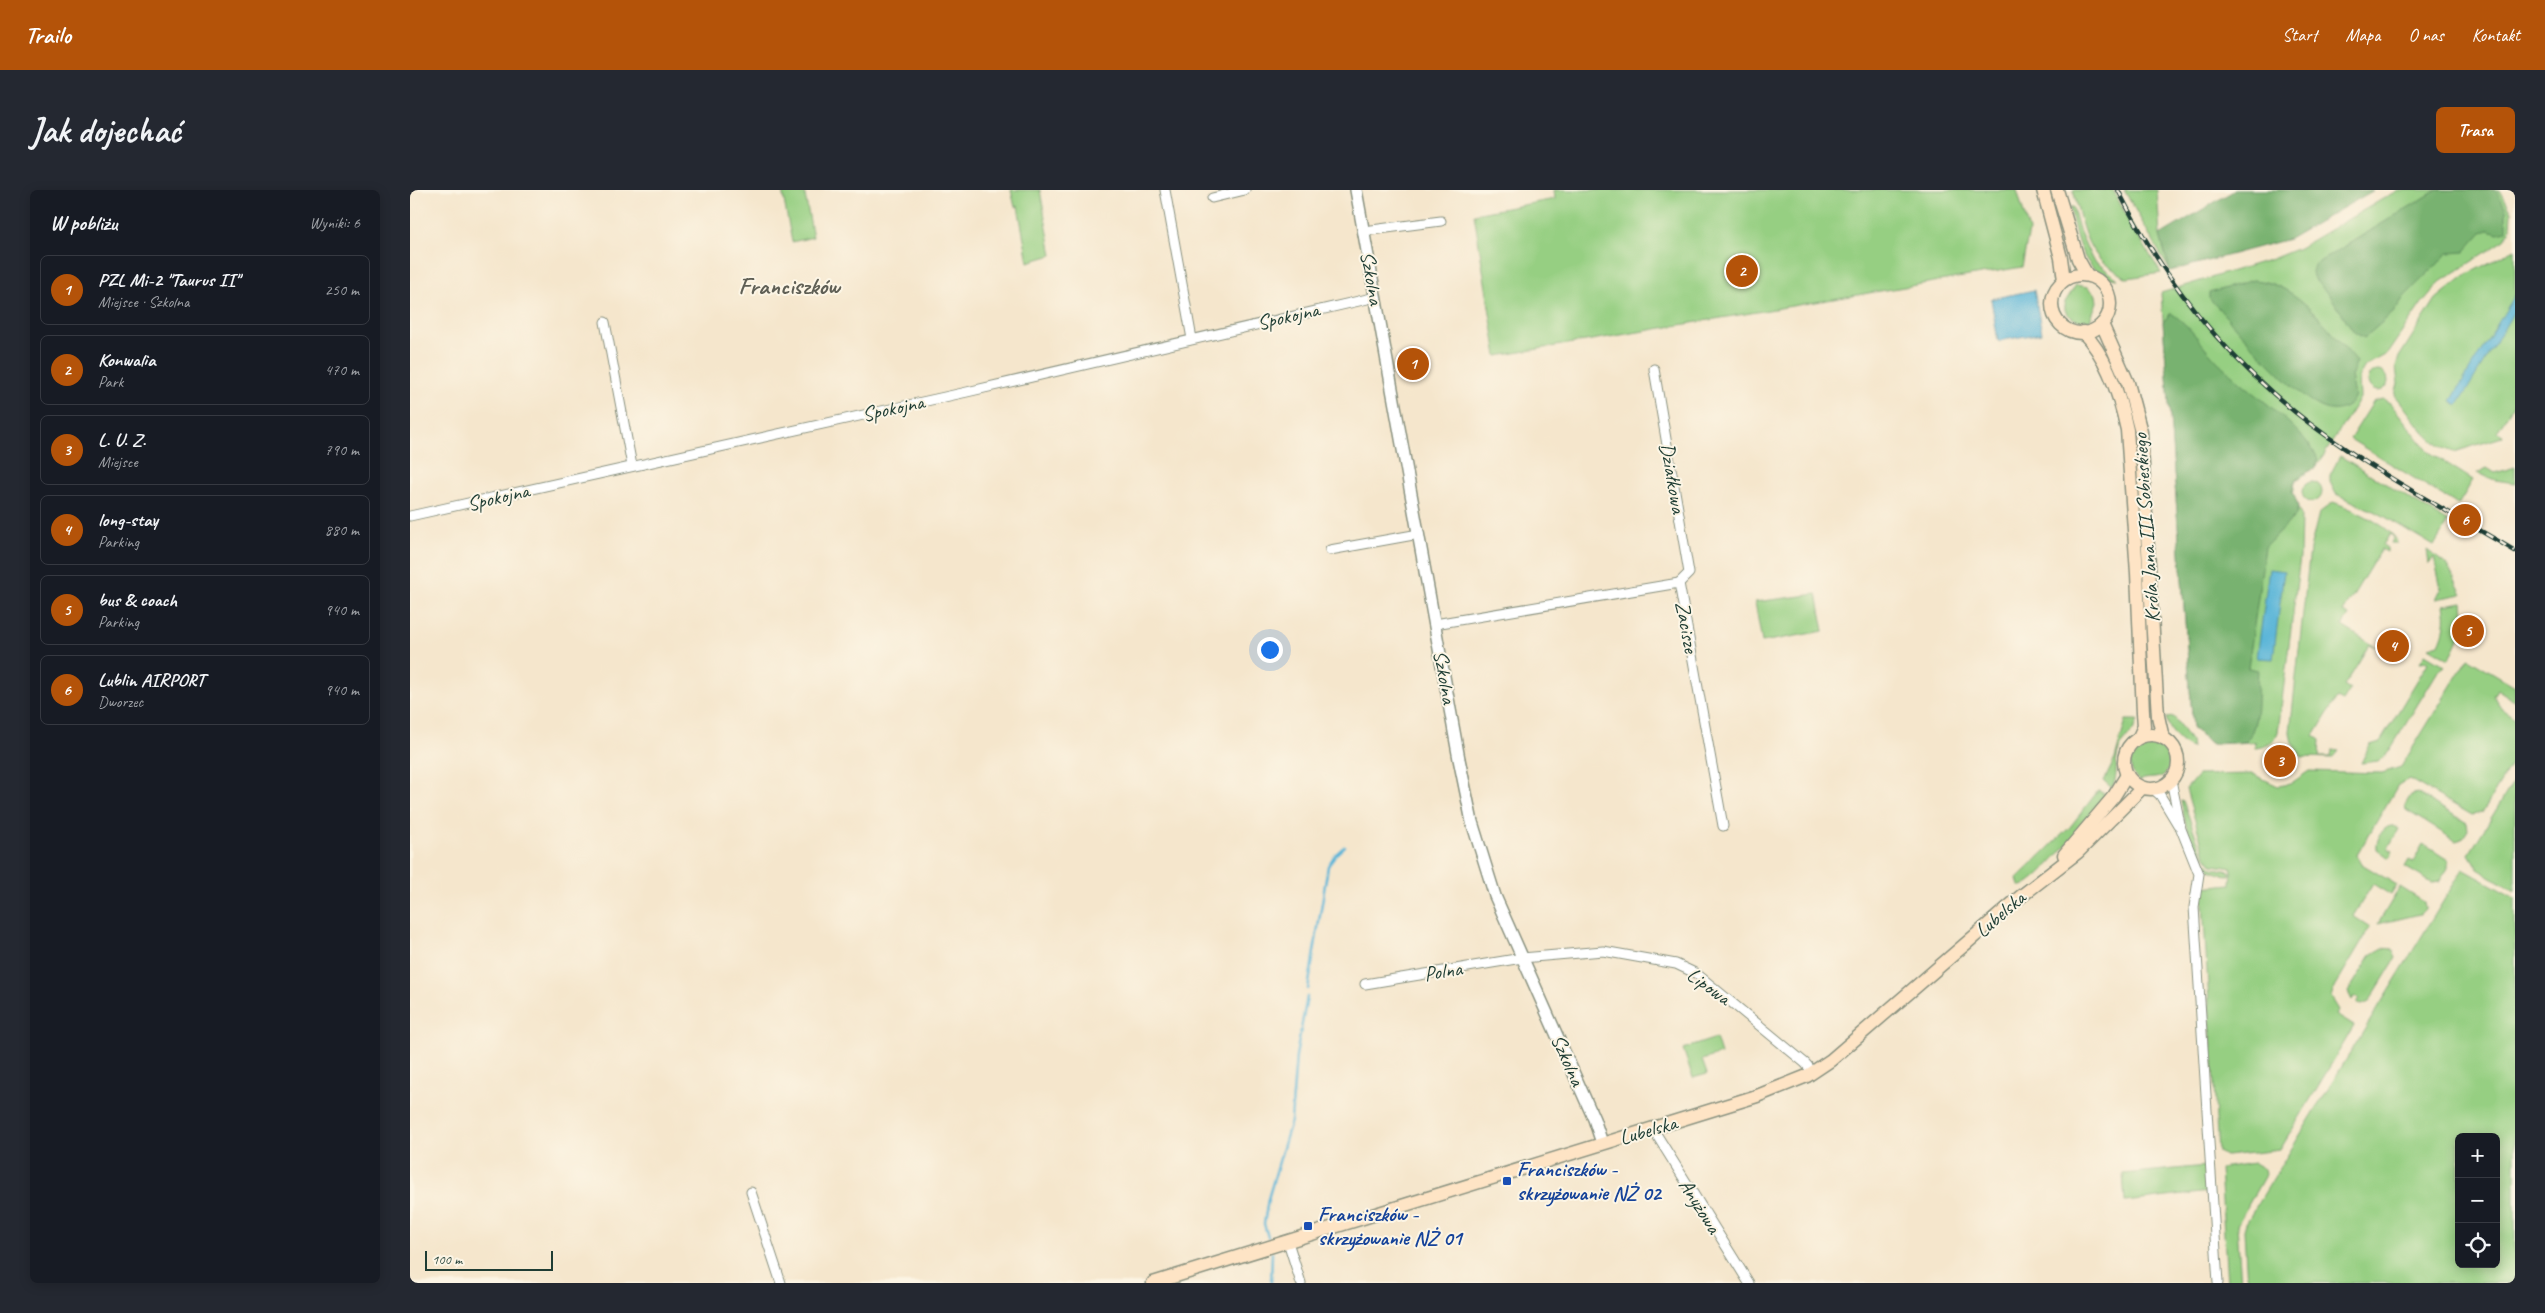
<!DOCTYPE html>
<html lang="pl">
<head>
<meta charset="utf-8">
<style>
	:root { --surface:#171b24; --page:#242831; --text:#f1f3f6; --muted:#9ea1a6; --line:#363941; --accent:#b45309 }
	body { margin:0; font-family:Caveat,sans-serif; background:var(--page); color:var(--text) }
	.controls { position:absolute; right:15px; bottom:15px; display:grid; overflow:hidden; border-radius:8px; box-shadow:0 2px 12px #0003 }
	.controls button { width:45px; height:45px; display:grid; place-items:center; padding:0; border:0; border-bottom:1px solid var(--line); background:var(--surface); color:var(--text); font:25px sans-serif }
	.scale { position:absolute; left:15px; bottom:12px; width:128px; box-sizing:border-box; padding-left:5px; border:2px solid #1f3d34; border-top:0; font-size:14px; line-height:18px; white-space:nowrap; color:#1f3d34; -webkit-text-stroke:4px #fcf5e5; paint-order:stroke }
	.you { position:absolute; left:859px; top:459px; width:18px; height:18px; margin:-12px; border:4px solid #fff; border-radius:50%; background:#1a73e8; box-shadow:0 0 0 8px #1a73e833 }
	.badge { display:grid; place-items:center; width:32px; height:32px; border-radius:50%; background:var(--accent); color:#fff; font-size:16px; font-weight:700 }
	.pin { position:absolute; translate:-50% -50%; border:2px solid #fff; box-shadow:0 1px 5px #0006 }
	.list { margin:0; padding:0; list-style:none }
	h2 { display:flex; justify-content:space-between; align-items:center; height:65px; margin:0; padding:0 20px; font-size:21px }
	h2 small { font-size:16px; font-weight:400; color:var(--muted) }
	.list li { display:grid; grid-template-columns:32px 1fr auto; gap:15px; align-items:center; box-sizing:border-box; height:70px; margin:0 10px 10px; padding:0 10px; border:1px solid var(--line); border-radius:8px }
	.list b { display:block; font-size:19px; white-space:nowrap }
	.list p { margin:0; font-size:16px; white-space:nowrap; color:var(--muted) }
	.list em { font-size:16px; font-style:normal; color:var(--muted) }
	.icon { flex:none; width:28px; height:28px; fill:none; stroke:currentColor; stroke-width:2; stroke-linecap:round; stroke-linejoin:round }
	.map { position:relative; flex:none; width:2105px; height:1093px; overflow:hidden; border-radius:8px }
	header { display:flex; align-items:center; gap:30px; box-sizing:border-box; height:70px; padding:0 25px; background:var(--accent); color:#fff }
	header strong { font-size:24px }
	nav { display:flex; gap:28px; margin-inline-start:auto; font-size:18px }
	.intro { display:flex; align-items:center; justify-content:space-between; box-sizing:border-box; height:120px; padding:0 30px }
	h1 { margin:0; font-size:35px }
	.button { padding:12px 22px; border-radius:8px; background:var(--accent); color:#fff; font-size:18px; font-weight:700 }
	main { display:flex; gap:30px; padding:0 30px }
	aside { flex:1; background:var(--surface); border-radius:8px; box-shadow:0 2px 12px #0003 }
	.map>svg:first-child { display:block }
</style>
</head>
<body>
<header>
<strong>Trailo</strong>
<nav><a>Start</a><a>Mapa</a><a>O nas</a><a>Kontakt</a></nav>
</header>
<div class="intro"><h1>Jak dojechać</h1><a class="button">Trasa</a></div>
<main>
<aside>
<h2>W pobliżu<small>Wyniki: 6</small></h2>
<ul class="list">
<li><span class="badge">1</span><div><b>PZL Mi-2 &quot;Taurus II&quot;</b><p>Miejsce · Szkolna</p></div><em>250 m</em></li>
<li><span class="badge">2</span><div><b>Konwalia</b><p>Park</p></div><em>470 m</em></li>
<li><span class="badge">3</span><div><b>L. U. Z.</b><p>Miejsce</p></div><em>790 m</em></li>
<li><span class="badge">4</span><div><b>long-stay</b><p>Parking</p></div><em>880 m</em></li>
<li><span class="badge">5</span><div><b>bus &amp; coach</b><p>Parking</p></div><em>940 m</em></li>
<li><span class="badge">6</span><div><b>Lublin AIRPORT</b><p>Dworzec</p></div><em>940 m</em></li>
</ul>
</aside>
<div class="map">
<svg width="2105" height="1093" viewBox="0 0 2105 1093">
	<rect width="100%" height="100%" fill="#fcf5e5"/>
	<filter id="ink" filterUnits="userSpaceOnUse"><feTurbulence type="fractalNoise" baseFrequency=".02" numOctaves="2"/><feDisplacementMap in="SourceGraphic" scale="10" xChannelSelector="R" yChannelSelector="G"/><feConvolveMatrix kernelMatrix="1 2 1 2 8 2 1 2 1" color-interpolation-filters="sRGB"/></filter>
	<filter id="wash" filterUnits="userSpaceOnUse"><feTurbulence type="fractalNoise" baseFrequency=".0096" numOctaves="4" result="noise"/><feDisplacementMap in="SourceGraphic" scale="20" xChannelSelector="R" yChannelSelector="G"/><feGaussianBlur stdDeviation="1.12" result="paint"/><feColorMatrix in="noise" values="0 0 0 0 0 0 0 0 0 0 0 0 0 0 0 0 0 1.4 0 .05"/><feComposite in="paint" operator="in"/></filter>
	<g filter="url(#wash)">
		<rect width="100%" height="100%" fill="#f5e6cc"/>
		<g fill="#96cf82" stroke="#5a865b" fill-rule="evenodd">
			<polygon points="372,0 394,0 403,47 382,52"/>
			<polygon points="601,0 630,0 642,65 618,72 608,16 605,17"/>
			<polygon points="1144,0 1607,0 1619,41 1612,77 1087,166 1064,24 1145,9"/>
			<path d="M1663 0H1703L1719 31 1751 83 1717 88C1708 82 1696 76 1688 67 1673 51 1669 21 1663 0Z"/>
			<polygon points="1714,0 1747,0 1750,45 1760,81"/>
			<path d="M1988 0H2090L2102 22 2101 36 2095 50 2030 92 2012 113 1977 164 1955 176 1949 186 1950 208 1907 276 1885 291 1883 307 1891 325 1890 367 1868 542C1864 553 1857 557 1845 558V552L1802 554 1783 539 1751 103 1862 69 1889 58Z"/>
			<path d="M1660 17H1663L1669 40 1682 69 1708 89C1672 86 1665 46 1660 17Z"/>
			<path d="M2105 59V212L2087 242 2093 245 2092 247 2044 262C2016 254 2003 226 1985 205L1988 194 1986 177 1989 167 2026 109 2054 86Z"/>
			<path d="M1666 95 1678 97 1686 105 1687 112 1680 130C1670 133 1660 129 1655 120V112Z"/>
			<polygon points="1696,157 1713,191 1727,246 1742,520 1739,520 1725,273 1693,159"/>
			<circle cx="1968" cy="191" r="10"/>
			<polygon points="1973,209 1980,213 2019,262 2063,290 2048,315 1940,249 1964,211"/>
			<polygon points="1930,266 2038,332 2024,356 1972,325 1926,304 1920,292 1920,285"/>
			<polygon points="2105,277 2105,293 2085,290 2067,283 2077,278 2085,283"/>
			<circle cx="1902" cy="302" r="10"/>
			<path d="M1923 312C1938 317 1986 338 1987 353H1981L1984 347 1980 344 1973 355 1977 358V362L1971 359 1933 422 1939 425 1932 436 1966 457 1959 455 1934 496 1940 500 1933 511 1927 508 1904 546 1910 550 1909 567H1921L1922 560 1929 561 1923 568 1892 567 1882 553 1880 542 1900 359 1909 323Z"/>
			<polygon points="2017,360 2037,375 2052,404 2026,409 2031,399 2024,367 2019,374"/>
			<polygon points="1407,404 1414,441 1352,452 1345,412"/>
			<path d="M2053 412C2056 434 2050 450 2039 469L2019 457 2029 454C2035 441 2037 430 2034 415Z"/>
			<polygon points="2015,464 2035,476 2028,481 1978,563 1968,571 1951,573 1960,555 1970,552 2019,471 2010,472"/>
			<polygon points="2058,468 2105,496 2105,511 2087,499 2083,506 2093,520 2105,528 2105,568 2072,623 2062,625 1999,589 1988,595 1947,665 1950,673 1987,695 1981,705 1963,694 1943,726 1960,737 1924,798 1921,807 1929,820 1926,825 1944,836 1870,960 1816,966 1808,962 1792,697 1821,694 1822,678 1803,675 1795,665 1776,599 1788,585 1843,584 1868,596 1880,594 1899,581 1972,583 1991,577"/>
			<path d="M1764 527 1781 552 1782 558C1770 554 1759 541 1756 528Z"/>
			<path d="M1716 530H1728C1725 542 1714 548 1709 560 1704 573 1709 586 1702 598L1694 591 1705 569Z"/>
			<path d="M1740 551C1757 550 1772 570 1756 583 1748 591 1738 586 1729 591 1714 577 1720 556 1740 551Z"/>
			<circle cx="1871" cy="571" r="10"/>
			<polygon points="2105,589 2105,701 2068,679 2059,664"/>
			<path d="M1688 601 1698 605C1685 620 1624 700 1609 696L1607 688 1660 637Z"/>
			<polygon points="2007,603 2057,633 2058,640 2052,649 2046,651 1996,620 1995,615 2001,605"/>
			<path d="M1771 611H1773L1795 671 1803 678 1820 681V685C1783 685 1777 640 1771 611Z"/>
			<path d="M1984 636 1989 639 1978 658 1983 661 1979 668 1967 659C1966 649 1973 635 1984 636Z"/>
			<polygon points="2013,654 2038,670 2038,678 2029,692 2022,693 1995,677 1999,670 2003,672"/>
			<path d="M2053 679 2105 708V1093H1837L1834 1040 1836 1033ZM2049 947H2086V1074H2049Z"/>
			<polygon points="1990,697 2014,712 2015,719 2010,724 1968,734"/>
			<polygon points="1973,758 1982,759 1986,768 1959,812 1952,815 1947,814 1950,809 1944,806 1942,810 1938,802 1961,765"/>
			<polygon points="1306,848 1311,864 1292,870 1297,884 1283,888 1273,859"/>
			<polygon points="1844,973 1854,979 1855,985 1827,1035 1831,1093 1817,1093 1810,978"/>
			<polygon points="1796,976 1799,1002 1715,1012 1713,984"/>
		</g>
		<g fill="#78b270" stroke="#4c7852">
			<polygon points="1825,0 1964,0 1879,49 1760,81 1750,45"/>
			<polygon points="2027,0 2086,0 2096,19 2096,41 2088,43 2079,40 2072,42 2054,62 2038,63 1994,107 1984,122 1954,148 1944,142 1921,107 1904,89 1902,83 1904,75"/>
			<path d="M1843 90C1890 93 1918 140 1947 172L1941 186 1945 206C1940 217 1929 223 1916 219 1888 212 1822 132 1799 108V103Z"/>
			<path d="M1761 123C1781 136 1792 156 1809 173 1836 199 1894 238 1908 269L1905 279 1892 284 1885 291 1882 300 1888 316 1886 325 1855 357 1838 478 1848 480C1846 502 1851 536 1835 552L1802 554 1783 539 1753 132Z"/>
		</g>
		<g fill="#5ab5d8" stroke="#3c7986">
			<polygon points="1624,100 1632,143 1588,151 1581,109"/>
			<polygon points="2105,105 2105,120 2048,215 2041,211"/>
			<polygon points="1859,379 1874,381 1863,469 1847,468"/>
		</g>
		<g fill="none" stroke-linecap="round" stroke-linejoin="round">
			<g stroke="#5ab5d8" stroke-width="2.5">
				<polyline points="898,799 918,676 925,665 935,656"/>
				<polyline points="858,1047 854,1034 858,1009 881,931 886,866 897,807"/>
				<polyline points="861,1093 862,1063"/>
			</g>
		</g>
	</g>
	<g filter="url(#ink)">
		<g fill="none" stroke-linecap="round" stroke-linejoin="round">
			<g stroke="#8a9280" stroke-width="11">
				<g id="minor">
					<polyline points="755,0 782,149"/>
					<polyline points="802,8 835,0"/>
					<polyline points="954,41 1031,31"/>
					<polyline points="195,132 222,276"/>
					<polyline points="1244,179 1279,383 1269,393"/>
					<polyline points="0,326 557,202 966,107"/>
					<polyline points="920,360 1009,344"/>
					<polyline points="1025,434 1269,393 1313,636"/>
					<polyline points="1761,590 1771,639 1789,684 1784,717 1808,1093"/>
					<polyline points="1743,599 1750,605 1768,635"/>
					<polyline points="955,794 1112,768 1193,761 1266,774 1287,784 1395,873 1403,882"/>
					<polyline points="1243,939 1339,1093"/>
					<polyline points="341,1002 371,1093"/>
					<polyline points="878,1052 891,1093"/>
				</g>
			</g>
			<g stroke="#8a9280" stroke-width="14">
				<polyline id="tertiary" points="946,0 1049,569 1062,632 1085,706 1184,929 1192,953"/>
			</g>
			<g stroke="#8a9280" stroke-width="15">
				<g id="secondary">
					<polyline points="1633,0 1651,68 1654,90"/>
					<polyline points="1647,0 1668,69 1677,85"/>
					<circle cx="1671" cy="114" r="29"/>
					<polyline points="1692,134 1718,193 1731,242 1748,526 1753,548"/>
					<path d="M1673 142C1698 168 1710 207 1717 240L1727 383 1733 523 1734 536 1729 547"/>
					<circle cx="1741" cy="572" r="27"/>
					<polyline points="1654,665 1704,606 1717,585"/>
					<polyline points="743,1093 1347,906 1397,886 1421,870 1610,707 1668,662 1732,598"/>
				</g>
			</g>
			<use href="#minor" stroke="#fff" stroke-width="9"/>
			<use href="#tertiary" stroke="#fff" stroke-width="11"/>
			<use href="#secondary" stroke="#fee4c5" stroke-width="12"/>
			<g stroke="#1f3d34" stroke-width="4.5">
				<path id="rail" d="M1708 0C1754 91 1818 171 1899 233 1963 281 2036 320 2105 361"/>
			</g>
			<use href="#rail" stroke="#fcf5e5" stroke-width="2.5" stroke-dasharray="8" stroke-linecap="butt"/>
		</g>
	</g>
	<g fill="#1a4fb4" stroke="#fcf5e5" stroke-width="2">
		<rect x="1092" y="986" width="10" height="10" rx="2.5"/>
		<rect x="893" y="1031" width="10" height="10" rx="2.5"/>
	</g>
	<g text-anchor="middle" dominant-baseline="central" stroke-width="4" stroke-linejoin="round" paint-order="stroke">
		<g font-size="21" fill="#1f3d34" stroke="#fcf5e5">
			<text transform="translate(962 88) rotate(80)">Szkolna</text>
			<text transform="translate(878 126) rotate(-13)">Spokojna</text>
			<text transform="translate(483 218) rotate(-12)">Spokojna</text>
			<text transform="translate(1263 288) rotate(80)">Działkowa</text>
			<text transform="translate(88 307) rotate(-13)">Spokojna</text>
			<text transform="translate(1736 338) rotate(-94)">Króla Jana III Sobieskiego</text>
			<text transform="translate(1277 437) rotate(80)">Zacisze</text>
			<text transform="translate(1035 487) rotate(80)">Szkolna</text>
			<text transform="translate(1590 724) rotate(-41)">Lubelska</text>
			<text transform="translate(1033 781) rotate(-9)">Polna</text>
			<text transform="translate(1299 796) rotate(36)">Lipowa</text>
			<text transform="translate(1158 870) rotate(66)">Szkolna</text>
			<text transform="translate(1238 940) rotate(-16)">Lubelska</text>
			<text transform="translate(1290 1016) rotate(58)">Anyżowa</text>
		</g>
		<g font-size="21" font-weight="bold" fill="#164399" stroke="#fcf5e5" text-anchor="start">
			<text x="1107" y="979">Franciszków -<tspan x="1107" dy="24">skrzyżowanie NŻ 02</tspan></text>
			<text x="908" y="1024">Franciszków -<tspan x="908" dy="24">skrzyżowanie NŻ 01</tspan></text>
		</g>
		<g font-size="24" font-weight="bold" fill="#5f5f55" stroke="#fcf5e5">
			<text x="379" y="96">Franciszków</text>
		</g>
	</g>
</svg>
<div class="controls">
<button>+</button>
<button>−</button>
<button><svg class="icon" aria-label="locate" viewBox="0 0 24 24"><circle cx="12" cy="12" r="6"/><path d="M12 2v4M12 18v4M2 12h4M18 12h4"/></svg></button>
</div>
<div class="scale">100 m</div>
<div class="you"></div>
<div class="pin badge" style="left:1003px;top:174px">1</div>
<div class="pin badge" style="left:1332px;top:81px">2</div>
<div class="pin badge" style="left:1870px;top:571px">3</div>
<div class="pin badge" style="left:1983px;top:456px">4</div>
<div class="pin badge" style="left:2058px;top:441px">5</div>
<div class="pin badge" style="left:2055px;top:330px">6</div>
</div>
</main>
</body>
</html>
